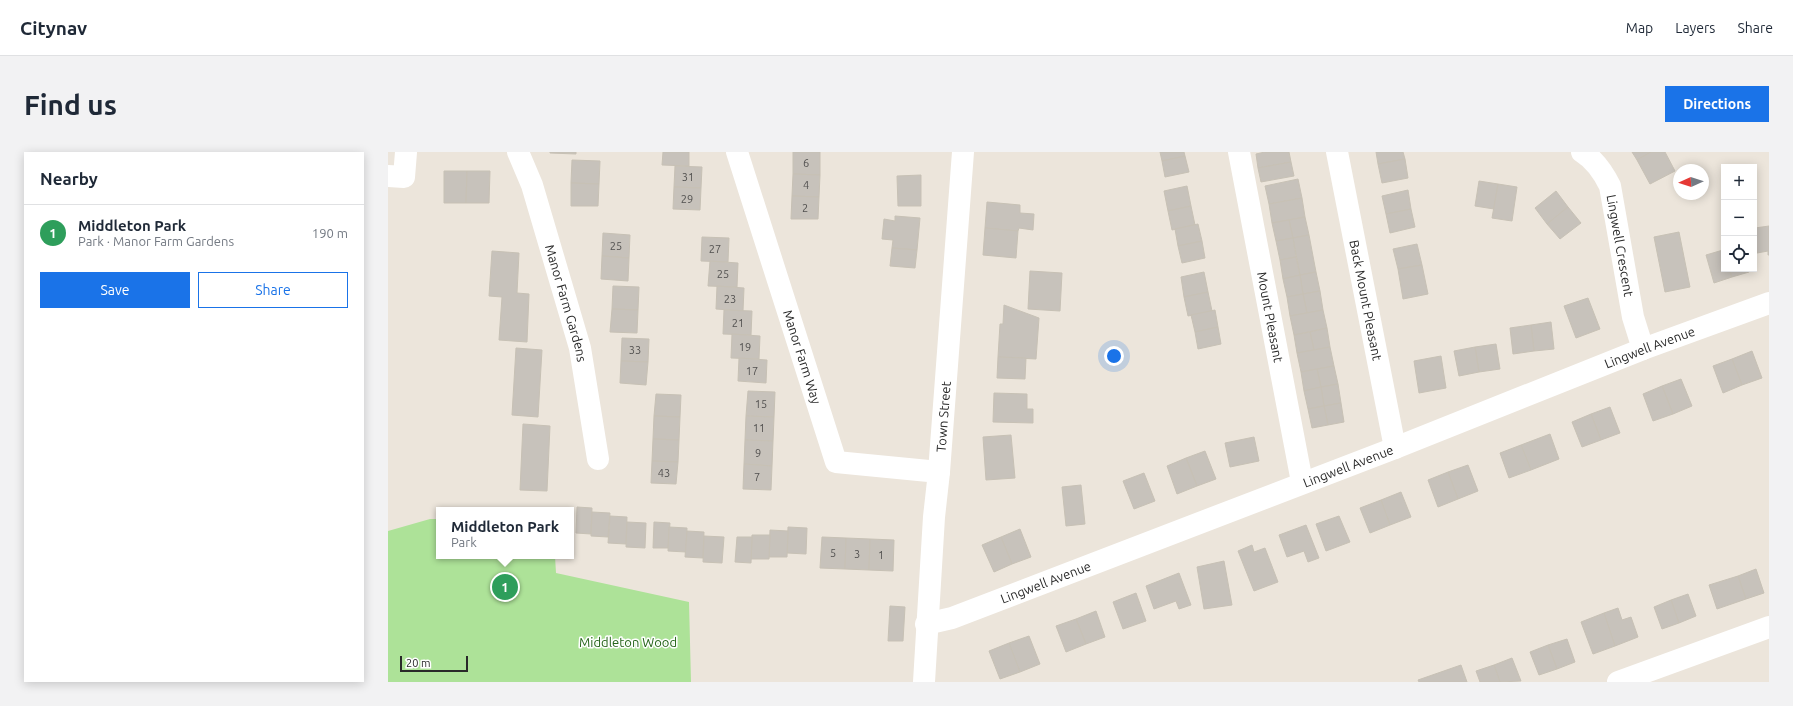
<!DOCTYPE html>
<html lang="en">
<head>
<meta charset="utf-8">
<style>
	:root { --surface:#fff; --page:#f2f2f3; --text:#1f2937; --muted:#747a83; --line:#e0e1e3; --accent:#1a73e8 }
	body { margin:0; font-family:Ubuntu,sans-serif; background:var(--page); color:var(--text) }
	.controls { position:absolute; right:12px; top:12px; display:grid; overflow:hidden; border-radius:0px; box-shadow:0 2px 10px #0003 }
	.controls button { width:36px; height:36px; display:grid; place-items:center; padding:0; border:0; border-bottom:1px solid var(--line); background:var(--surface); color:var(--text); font:20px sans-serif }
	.compass { position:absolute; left:1285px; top:12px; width:36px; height:36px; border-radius:50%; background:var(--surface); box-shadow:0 2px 10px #0003; rotate:267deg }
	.scale { position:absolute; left:12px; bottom:10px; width:68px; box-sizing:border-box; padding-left:4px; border:2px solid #292929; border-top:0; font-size:11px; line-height:14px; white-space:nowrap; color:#292929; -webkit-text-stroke:3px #fff; paint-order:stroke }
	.you { position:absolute; left:726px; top:204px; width:14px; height:14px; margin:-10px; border:3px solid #fff; border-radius:50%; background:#1a73e8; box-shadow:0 0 0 6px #1a73e833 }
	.badge { display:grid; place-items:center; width:26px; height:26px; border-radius:50%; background:var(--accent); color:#fff; font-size:13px; font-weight:700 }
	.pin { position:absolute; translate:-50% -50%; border:2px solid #fff; box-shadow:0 1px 4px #0006 }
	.popup { position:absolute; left:48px; top:355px; width:138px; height:52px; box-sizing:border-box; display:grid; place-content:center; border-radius:0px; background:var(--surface); filter:drop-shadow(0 1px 3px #0005); font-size:13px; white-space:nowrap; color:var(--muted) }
	.popup b { font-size:15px; color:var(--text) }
	.popup::after { content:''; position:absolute; left:50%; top:100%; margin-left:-8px; border:8px solid transparent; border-top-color:var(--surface) }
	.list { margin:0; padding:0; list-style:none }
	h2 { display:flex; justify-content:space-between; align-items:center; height:52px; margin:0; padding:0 16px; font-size:17px }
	h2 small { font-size:13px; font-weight:400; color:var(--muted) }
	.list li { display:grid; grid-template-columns:26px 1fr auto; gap:12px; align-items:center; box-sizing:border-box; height:56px; padding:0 16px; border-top:1px solid var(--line) }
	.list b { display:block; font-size:15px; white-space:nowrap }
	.list p { margin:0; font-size:13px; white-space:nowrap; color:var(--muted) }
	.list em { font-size:13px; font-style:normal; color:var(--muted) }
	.actions { display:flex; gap:8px; padding:12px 16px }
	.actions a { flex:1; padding:9px 0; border:1px solid var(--accent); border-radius:0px; text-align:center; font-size:14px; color:var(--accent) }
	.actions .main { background:var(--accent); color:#fff }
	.icon { flex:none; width:22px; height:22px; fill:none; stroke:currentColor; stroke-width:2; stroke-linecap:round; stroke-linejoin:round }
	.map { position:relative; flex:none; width:1381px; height:530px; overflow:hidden; border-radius:0px }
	header { display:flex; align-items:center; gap:24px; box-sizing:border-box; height:56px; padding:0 20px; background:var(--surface); border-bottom:1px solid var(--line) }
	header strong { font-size:19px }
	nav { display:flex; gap:22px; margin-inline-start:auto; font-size:14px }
	.intro { display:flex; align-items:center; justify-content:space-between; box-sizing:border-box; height:96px; padding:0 24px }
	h1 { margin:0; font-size:28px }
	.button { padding:10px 18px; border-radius:0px; background:var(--accent); color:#fff; font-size:14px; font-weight:700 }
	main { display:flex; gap:24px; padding:0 24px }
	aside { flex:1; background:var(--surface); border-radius:0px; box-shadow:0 2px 10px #0003 }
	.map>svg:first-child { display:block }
</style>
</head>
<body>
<header>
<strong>Citynav</strong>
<nav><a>Map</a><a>Layers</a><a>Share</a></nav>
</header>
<div class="intro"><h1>Find us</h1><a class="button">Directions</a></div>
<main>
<aside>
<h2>Nearby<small></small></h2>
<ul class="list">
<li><span class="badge" style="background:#2e9e5b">1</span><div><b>Middleton Park</b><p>Park · Manor Farm Gardens</p></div><em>190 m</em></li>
</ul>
<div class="actions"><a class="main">Save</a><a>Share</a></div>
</aside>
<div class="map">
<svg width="1381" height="530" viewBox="0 0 1381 530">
	<rect width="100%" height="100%" fill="#ece5db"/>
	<polygon fill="#ade298" points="42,367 51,367 51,404 167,404 168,421 301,450 303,530 0,530 0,379"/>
	<g fill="#c7c2bb" stroke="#c7c1b5">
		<polygon points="162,0 188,0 188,2 162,1"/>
		<polygon points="275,0 301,0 301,14 274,13"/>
		<polygon points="405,0 432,0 432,23 405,22"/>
		<polygon points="772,0 796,0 797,4 774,9"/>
		<polygon points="877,0 901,0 903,10 870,16 868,2"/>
		<polygon points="988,0 1015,0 1017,7 990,12"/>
		<polygon points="1244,0 1263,0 1249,8"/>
		<polygon points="1263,0 1277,0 1287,19 1262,32 1249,8"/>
		<polygon points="797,4 801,20 777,25 774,9"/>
		<polygon points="1017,7 1020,26 994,31 990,12"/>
		<polygon points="184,8 212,9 211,32 183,31"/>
		<polygon points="903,10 906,24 873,30 870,16"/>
		<polygon points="287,14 314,15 313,36 286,35"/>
		<polygon points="56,19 79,19 78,51 56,51"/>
		<polygon points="79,19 102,19 101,51 78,51"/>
		<polygon points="405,22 432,23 431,45 404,44"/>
		<polygon points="533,23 533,54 510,54 509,24"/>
		<polygon points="910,27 914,46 881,52 877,34"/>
		<polygon points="1091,29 1110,32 1106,57 1087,54"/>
		<polygon points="183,31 211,32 210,54 183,54"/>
		<polygon points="1110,32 1129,35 1124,69 1104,66"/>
		<polygon points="799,34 803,54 780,59 776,39"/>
		<polygon points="286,35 313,36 312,58 285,57"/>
		<polygon points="1020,38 1023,57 998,62 994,44"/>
		<polygon points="1168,39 1180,55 1159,72 1147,56"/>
		<polygon points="404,44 431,45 430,67 403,67"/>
		<polygon points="914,46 917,65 884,71 881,52"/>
		<polygon points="599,50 632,53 632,61 646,62 645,78 631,76 630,79 597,76"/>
		<polygon points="803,54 807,73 784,78 780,59"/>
		<polygon points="1180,55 1193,71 1172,87 1159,72"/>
		<polygon points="1023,57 1027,75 1002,81 998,62"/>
		<polygon points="507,64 532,66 529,98 504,96 505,88 494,87 496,67 507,69"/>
		<polygon points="917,65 921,83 905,86 901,68"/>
		<polygon points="901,68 905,86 888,89 884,71"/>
		<polygon points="810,72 814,89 790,94 787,77"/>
		<polygon points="1381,74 1381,103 1380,103 1380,99 1369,101 1367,76"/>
		<polygon points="597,76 630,79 628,106 595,103"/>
		<polygon points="1291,80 1302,135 1277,140 1266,85"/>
		<polygon points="215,81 242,83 241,106 214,104"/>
		<polygon points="921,83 928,120 912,123 905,86"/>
		<polygon points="314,85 341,86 340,110 313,109"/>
		<polygon points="905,86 908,105 892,108 888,89"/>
		<polygon points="814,89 817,106 794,111 790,94"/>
		<polygon points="1029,92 1034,113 1010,117 1005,97"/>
		<polygon points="504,96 529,98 527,116 502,114"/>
		<polygon points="1335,98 1336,117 1341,117 1344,125 1326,131 1318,103"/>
		<polygon points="104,99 131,101 129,141 141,142 139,190 111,188 114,145 101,144"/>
		<polygon points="214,104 241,106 240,129 213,127"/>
		<polygon points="908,105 912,123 895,127 892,108"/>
		<polygon points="322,109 350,111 349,135 320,134"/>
		<polygon points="1034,113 1040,142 1015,147 1010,117"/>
		<polygon points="1341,117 1360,117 1361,120 1344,125"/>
		<polygon points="642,119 674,121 672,159 640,157"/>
		<polygon points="816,120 820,140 796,145 793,125"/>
		<polygon points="928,120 932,139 915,142 912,123"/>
		<polygon points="912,123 915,142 899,145 895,127"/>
		<polygon points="225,134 251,135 250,158 224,157"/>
		<polygon points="329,134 356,136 355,159 328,157"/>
		<polygon points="932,139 935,158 919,161 915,142"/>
		<polygon points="820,140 824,159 800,164 796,145"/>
		<polygon points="915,142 919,161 902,164 899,145"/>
		<polygon points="1200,146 1212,177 1188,186 1176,154"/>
		<polygon points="616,153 651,166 648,207 610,205 612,172 615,172"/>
		<polygon points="224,157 250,158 249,181 222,180"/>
		<polygon points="336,158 364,159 363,183 335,182"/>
		<polygon points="827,158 830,175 807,180 803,163"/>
		<polygon points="935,158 939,176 906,183 902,164"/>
		<polygon points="1163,170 1166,197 1146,199 1143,173"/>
		<polygon points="1143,173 1146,199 1125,202 1122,176"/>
		<polygon points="830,175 833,192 810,197 807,180"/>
		<polygon points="939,176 942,195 926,198 922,180"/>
		<polygon points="922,180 926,198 909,201 906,183"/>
		<polygon points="344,182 372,184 371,207 343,206"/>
		<polygon points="234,186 261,187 260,210 233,209"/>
		<polygon points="1108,192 1112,217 1091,220 1087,195"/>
		<polygon points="942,195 946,214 913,220 909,201"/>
		<polygon points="1087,195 1091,220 1071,224 1066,199"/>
		<polygon points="128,196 154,198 150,265 124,263"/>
		<polygon points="1364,199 1374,226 1354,233 1344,207"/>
		<polygon points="1053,204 1058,236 1031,241 1026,209"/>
		<polygon points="610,205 638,206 637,227 609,226"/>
		<polygon points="351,206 379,208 378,231 350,229"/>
		<polygon points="1344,207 1354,233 1335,241 1325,214"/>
		<polygon points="233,209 260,210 258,233 232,231"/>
		<polygon points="946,214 950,232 933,235 929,217"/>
		<polygon points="929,217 933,235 916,239 913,220"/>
		<polygon points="1293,227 1304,254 1285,262 1274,234"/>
		<polygon points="950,232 953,251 936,254 933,235"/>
		<polygon points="1274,234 1285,262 1265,269 1255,242"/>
		<polygon points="933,235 936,254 920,257 916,239"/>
		<polygon points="360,239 387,240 386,265 358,264"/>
		<polygon points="606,241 639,242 639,257 645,257 645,271 605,270"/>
		<polygon points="268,242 293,243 292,265 266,264"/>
		<polygon points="953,251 956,270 940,273 936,254"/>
		<polygon points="936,254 940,273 924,276 920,257"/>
		<polygon points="1222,255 1232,281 1213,288 1203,262"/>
		<polygon points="1203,262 1213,288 1194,295 1184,270"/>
		<polygon points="266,264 292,265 291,288 265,287"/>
		<polygon points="358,264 386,265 385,289 357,288"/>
		<polygon points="135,272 162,274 159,339 132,338"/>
		<polygon points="1162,282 1171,307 1143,318 1133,293"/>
		<polygon points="623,283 627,326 598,328 595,285"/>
		<polygon points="866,285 871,309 842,315 837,291"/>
		<polygon points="265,287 291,288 290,310 264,309"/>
		<polygon points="357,288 385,289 384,314 356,312"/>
		<polygon points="1133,293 1143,318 1121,326 1112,301"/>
		<polygon points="817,299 828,327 809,334 798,306"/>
		<polygon points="798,306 809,334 789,342 779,314"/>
		<polygon points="264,309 290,310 288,332 263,331"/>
		<polygon points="356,312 384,314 383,338 355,337"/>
		<polygon points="1080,313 1090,339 1070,347 1060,320"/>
		<polygon points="1060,320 1070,347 1050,355 1040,328"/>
		<polygon points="756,321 767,349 746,357 735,329"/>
		<polygon points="693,333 697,372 678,374 674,335"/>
		<polygon points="1013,340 1023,365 1002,373 993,348"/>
		<polygon points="993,348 1002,373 982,381 972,356"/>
		<polygon points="189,355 204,356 203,382 188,381"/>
		<polygon points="204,360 222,361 220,385 203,384"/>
		<polygon points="222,364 239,365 238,392 220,391"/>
		<polygon points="951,364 962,390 938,399 928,372"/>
		<polygon points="239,370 258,371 257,396 238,395"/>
		<polygon points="266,370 282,371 280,396 265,396"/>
		<polygon points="918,373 931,406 920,410 916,399 899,405 891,383"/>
		<polygon points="281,375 299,376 298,400 280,399"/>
		<polygon points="400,375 419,376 418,402 399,401"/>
		<polygon points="632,377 643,405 624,412 613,385"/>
		<polygon points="382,378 400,379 399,405 381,405"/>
		<polygon points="299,379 316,380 315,406 297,405"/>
		<polygon points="364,383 382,383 381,407 363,407"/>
		<polygon points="316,384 336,385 334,411 315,410"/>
		<polygon points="349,385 364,385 363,411 347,410"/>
		<polygon points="434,385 458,386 457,417 432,416"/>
		<polygon points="613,385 624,412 606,420 594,393"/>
		<polygon points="458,386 482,387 481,418 457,417"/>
		<polygon points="482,387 506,388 505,419 481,418"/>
		<polygon points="864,393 866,400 877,396 890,430 866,439 850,399"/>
		<polygon points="836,409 844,453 816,457 809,415"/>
		<polygon points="1368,417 1376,441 1358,447 1350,424"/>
		<polygon points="791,421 803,453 791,457 788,449 766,457 758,434"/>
		<polygon points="1350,424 1358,447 1329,457 1321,433"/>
		<polygon points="748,441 758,469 735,477 725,450"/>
		<polygon points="1300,442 1308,464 1291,471 1283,448"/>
		<polygon points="1283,448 1291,471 1274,477 1266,455"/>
		<polygon points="502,454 517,455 515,489 500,489"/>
		<polygon points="1230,456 1234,468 1243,465 1250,485 1227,494 1216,461"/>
		<polygon points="708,459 717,485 698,492 688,467"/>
		<polygon points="1216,461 1227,494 1205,502 1193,470"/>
		<polygon points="688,467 698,492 678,500 668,474"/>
		<polygon points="641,484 652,512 632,520 621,491"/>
		<polygon points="1179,487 1187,510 1169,517 1160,493"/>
		<polygon points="621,491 632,520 612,527 601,499"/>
		<polygon points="1160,493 1169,517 1151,523 1142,500"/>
		<polygon points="1124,506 1133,529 1112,530 1106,513"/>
		<polygon points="1073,513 1079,530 1031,530 1030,528"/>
		<polygon points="1106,513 1112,530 1092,530 1088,519"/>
	</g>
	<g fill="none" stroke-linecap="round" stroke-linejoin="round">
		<g stroke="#fff" stroke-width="22">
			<path id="s1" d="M130 0 144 33 192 196 210 307"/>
			<path id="s2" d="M349 0 448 310 551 320"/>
			<path id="s3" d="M851 0 914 330"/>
			<path id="s4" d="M949 0 1007 296"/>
			<path id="s5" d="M1194 0C1207 8 1215 20 1222 34L1245 165 1255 197"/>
			<polyline points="0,24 16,25 18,0"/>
			<path id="s6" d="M538 472 564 466 1007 296 1255 197 1381 151"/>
			<polyline points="1230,530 1381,475"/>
		</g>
		<path stroke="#fff" stroke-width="22" id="s7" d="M536 530 546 365 551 320 575 0"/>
	</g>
	<g text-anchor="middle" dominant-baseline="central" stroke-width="3" stroke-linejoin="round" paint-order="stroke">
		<g font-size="11" fill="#504f4e">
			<text x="418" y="11">6</text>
			<text x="300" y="25">31</text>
			<text x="418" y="33">4</text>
			<text x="299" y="47">29</text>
			<text x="417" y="56">2</text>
			<text x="228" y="94">25</text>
			<text x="327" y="97">27</text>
			<text x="335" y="122">25</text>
			<text x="342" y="147">23</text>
			<text x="350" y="171">21</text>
			<text x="357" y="195">19</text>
			<text x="247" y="198">33</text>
			<text x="364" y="219">17</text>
			<text x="373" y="252">15</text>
			<text x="371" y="276">11</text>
			<text x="370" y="301">9</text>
			<text x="276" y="321">43</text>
			<text x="369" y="325">7</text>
			<text x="445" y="401">5</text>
			<text x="469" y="402">3</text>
			<text x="493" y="403">1</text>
		</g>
		<g font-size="13" fill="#292929" stroke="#fff">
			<text stroke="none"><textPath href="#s5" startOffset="105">Lingwell Crescent</textPath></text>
			<text stroke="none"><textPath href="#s4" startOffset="151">Back Mount Pleasant</textPath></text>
			<text stroke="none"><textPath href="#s1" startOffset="159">Manor Farm Gardens</textPath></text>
			<text stroke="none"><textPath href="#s3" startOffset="168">Mount Pleasant</textPath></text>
			<text stroke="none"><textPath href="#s6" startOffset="775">Lingwell Avenue</textPath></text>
			<text stroke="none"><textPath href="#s2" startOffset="215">Manor Farm Way</textPath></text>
			<text stroke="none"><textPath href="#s7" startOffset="266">Town Street</textPath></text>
			<text stroke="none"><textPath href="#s6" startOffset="451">Lingwell Avenue</textPath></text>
			<text stroke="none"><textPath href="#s6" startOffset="127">Lingwell Avenue</textPath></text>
		</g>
		<g font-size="13" fill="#26651a" stroke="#fff">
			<text x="240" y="490">Middleton Wood</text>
		</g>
	</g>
</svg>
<div class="controls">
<button>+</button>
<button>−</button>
<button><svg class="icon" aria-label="locate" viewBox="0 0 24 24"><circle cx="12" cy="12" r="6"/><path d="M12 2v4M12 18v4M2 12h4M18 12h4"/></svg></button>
</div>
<svg class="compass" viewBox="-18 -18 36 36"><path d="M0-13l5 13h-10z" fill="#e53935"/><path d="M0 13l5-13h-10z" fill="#747a83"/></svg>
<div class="scale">20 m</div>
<div class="you"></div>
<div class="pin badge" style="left:117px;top:435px;background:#2e9e5b">1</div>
<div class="popup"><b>Middleton Park</b>Park</div>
</div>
</main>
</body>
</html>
